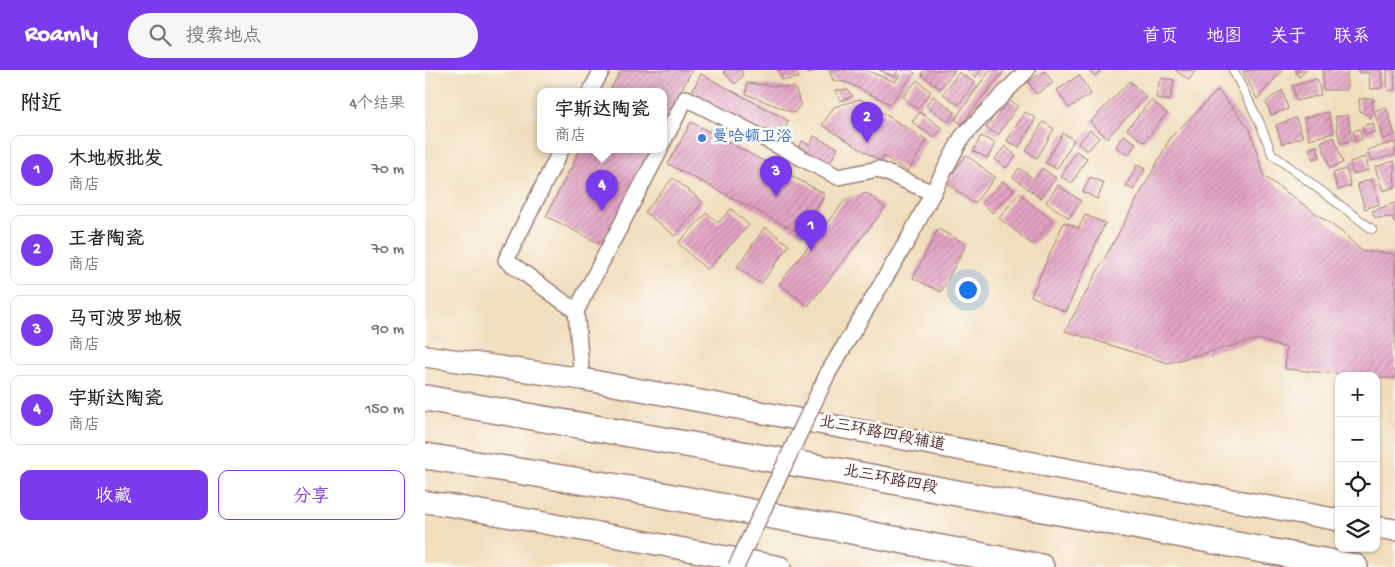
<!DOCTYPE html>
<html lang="zh">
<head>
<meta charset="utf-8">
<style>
	:root { --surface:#fff; --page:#f6f6f6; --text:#222; --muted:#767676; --line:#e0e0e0; --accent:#7c3aed }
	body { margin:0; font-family:"Gochi Hand","LXGW WenKai TC",sans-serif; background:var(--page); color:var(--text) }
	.controls { position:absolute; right:15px; bottom:15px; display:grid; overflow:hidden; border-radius:10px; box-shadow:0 1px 4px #0004 }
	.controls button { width:45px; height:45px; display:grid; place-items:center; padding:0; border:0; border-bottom:1px solid var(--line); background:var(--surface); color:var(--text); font:25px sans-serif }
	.you { position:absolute; left:542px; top:219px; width:18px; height:18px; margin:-12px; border:4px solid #fff; border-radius:50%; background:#1a73e8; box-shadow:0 0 0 8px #1a73e833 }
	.badge { display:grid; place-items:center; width:32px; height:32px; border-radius:50%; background:var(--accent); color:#fff; font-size:16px; font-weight:700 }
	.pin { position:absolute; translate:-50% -41px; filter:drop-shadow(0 1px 2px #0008) }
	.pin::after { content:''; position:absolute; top:26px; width:18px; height:15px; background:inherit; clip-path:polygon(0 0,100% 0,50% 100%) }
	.popup { position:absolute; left:112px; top:18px; width:130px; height:65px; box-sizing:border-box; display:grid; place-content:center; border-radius:10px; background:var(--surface); filter:drop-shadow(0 1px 4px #0005); font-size:16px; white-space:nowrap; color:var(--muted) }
	.popup b { font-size:19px; color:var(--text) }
	.popup::after { content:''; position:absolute; left:50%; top:100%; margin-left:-10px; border:10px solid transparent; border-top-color:var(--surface) }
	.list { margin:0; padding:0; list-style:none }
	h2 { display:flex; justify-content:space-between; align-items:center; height:65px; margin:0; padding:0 20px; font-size:21px }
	h2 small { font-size:16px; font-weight:400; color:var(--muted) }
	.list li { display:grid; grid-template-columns:32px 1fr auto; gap:15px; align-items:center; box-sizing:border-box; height:70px; margin:0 10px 10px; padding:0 10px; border:1px solid var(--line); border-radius:10px }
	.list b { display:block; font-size:19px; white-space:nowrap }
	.list p { margin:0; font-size:16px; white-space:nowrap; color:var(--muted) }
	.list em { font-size:16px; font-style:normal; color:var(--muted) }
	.actions { display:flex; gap:10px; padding:15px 20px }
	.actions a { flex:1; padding:11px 0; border:1px solid var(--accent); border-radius:10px; text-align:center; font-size:18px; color:var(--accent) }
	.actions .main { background:var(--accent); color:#fff }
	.icon { flex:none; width:28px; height:28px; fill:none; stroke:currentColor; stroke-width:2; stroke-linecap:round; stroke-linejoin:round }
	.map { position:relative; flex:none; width:970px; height:497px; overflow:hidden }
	header { display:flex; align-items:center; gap:30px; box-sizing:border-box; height:70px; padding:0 25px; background:var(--accent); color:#fff }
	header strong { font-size:24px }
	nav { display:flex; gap:28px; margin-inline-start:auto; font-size:18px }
	.search { width:350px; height:45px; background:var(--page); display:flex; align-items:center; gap:12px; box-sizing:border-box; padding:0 18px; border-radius:28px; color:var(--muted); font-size:19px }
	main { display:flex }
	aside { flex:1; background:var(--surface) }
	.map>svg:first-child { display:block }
</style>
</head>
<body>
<header>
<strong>Roamly</strong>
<div class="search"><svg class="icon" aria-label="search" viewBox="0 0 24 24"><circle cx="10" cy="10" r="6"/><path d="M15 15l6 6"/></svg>搜索地点</div>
<nav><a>首页</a><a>地图</a><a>关于</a><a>联系</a></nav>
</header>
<main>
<aside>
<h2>附近<small>4个结果</small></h2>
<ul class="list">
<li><span class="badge">1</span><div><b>木地板批发</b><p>商店</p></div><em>70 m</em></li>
<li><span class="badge">2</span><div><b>王者陶瓷</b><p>商店</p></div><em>70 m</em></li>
<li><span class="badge">3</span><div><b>马可波罗地板</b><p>商店</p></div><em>90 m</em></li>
<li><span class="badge">4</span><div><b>宇斯达陶瓷</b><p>商店</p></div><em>150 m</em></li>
</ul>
<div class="actions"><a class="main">收藏</a><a>分享</a></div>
</aside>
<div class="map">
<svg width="970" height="497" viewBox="0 0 970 497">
	<defs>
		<pattern id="building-hatch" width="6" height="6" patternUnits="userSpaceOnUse" patternTransform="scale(1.25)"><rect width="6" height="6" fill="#e3a4c5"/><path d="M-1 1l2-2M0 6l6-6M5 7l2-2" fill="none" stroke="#ba85a0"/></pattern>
	</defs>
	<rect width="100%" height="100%" fill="#fdfcf7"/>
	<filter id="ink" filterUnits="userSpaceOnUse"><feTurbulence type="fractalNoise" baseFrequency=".02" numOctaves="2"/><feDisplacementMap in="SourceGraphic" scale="10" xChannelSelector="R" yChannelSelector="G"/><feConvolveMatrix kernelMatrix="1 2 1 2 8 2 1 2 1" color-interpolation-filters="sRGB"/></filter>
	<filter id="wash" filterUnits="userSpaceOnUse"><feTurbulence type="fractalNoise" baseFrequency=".0096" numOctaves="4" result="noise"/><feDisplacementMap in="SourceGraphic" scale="20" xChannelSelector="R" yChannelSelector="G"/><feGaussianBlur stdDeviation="1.12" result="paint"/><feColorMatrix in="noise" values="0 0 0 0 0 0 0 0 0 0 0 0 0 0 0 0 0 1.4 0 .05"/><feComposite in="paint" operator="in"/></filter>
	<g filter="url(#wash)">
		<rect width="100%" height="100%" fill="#f0debd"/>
		<g id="blocks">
			<g fill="url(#building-hatch)">
				<polygon points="196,0 267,0 238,55 238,22 184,22"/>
				<polygon points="299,0 316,0 318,6 310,14 300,4"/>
				<polygon points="353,0 370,0 374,8 357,10"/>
				<polygon points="381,0 392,0 383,4"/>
				<polygon points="404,0 440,0 470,12 478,0 485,0 490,3 465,34 423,13 408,10"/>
				<polygon points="454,0 473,0 470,7"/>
				<polygon points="499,0 530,0 515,19 496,4"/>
				<polygon points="542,0 556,0 551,7"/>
				<polygon points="565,0 580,0 567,15 537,54 530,49"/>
				<polygon points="663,0 676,0 670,6"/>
				<polygon points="750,0 771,0 764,10"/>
				<polygon points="818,0 858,0 832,29"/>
				<polygon points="870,0 882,0 874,7"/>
				<rect x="898" y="0" width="24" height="20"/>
				<polygon points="933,0 956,0 957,18 945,19 944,3 934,3"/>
				<polygon points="962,0 970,0 970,20 963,21"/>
				<polygon points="620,1 628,13 611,24 603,12"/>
				<polygon points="534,2 550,13 533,35 518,24"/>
				<polygon points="276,4 364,51 353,70 266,23"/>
				<polygon points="654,5 666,24 644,38 632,20"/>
				<polygon points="735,8 749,10 745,31 731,28"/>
				<polygon points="892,9 896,25 871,31 867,16"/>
				<polygon points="492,10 506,22 492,39 478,27"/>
				<polygon points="705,11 721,27 682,68 665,52"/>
				<polygon points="322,13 370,18 376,34 369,43 321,24"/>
				<polygon points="410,20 423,20 428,26 415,31"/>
				<polygon points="793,20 825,59 839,106 918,163 937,181 970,184 970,309 951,307 951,306 933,306 860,299 861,278 833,269 743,293 640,261 746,67"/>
				<polygon points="857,20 863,39 846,45 841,32"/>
				<polygon points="508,26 530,42 523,52 501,36"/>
				<polygon points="581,28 593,36 573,65 561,58"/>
				<polygon points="948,28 946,48 935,41 934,29"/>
				<polygon points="435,29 502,70 483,101 458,86 455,91 397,55 409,37"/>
				<polygon points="726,30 742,43 719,72 702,59"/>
				<polygon points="961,37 970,65 958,69 949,41"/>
				<polygon points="495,42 517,58 509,68 487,52"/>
				<polygon points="600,42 611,48 594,77 582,71"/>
				<polygon points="903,42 909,63 884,69 879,48"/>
				<polygon points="923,45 927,71 915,73 910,47"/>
				<polygon points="871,48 878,67 857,74 851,55"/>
				<polygon points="266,52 400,124 378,165 243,94"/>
				<polygon points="618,52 629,59 612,88 601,81"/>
				<polygon points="948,53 950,62 940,64 937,56"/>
				<polygon points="935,59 937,69 930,71 928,61"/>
				<polygon points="665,60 674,68 662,81 653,73"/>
				<polygon points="638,63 649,70 632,99 621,93"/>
				<polygon points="698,65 711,73 703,85 691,77"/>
				<polygon points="389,66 413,78 404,95 372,80 377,71 385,75"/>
				<polygon points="556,66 570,73 563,88 548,81"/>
				<polygon points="909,67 918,93 905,98 896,72"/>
				<polygon points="970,72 970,85 946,91 942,80"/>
				<polygon points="580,76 591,86 581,98 570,89"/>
				<polygon points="892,76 895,87 888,89 884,78"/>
				<polygon points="155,80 226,80 177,175 121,146"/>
				<polygon points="651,81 662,88 647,113 636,107"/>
				<polygon points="541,85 570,107 549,134 521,112"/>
				<polygon points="940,87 944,100 928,104 925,92"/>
				<polygon points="969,91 970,117 958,121 950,97"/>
				<polygon points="712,95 720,99 708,120 701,116"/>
				<polygon points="594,98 609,109 617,98 631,108 615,128 588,107"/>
				<polygon points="921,99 926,116 913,120 908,103"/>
				<polygon points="665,107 679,113 672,129 658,122"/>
				<polygon points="248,108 278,132 250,166 220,142"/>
				<polygon points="947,109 954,134 940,139 932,114"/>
				<polygon points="578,111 589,120 567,143 557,133"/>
				<polygon points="633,115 656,131 644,148 621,132"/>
				<polygon points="442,123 460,138 383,236 354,214 420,130"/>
				<polygon points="594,123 628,151 608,175 574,148"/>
				<polygon points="970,133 970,154 967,147 950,148 947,141"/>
				<polygon points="306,139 324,155 282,200 253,173 282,143 293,153"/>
				<polygon points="660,145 680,153 641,242 606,226 639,152 654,158"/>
				<polygon points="340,157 364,175 336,214 312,197"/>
				<polygon points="513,159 541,174 516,222 488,208"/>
			</g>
		</g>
	</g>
	<g filter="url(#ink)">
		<use href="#blocks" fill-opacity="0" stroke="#9d7e74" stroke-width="1"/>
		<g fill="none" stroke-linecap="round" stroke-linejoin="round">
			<g stroke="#9d7e74" stroke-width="10">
				<polyline id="service" points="808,0 834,51 847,84 947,159"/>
			</g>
			<g stroke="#9d7e74" stroke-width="18">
				<g id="minor">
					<polyline points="165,22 177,0"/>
					<polyline points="238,72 261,28 413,107 453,99 508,123"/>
					<polyline points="136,80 81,190 151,241 157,309"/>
					<polyline points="151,241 235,80"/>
					<polyline points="403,303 484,168 537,67 602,0"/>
				</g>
			</g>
			<g stroke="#9d7e74" stroke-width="24">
				<g id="secondary">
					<polyline points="0,286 157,309 914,450"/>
					<polyline points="0,432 23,435 355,497"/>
					<polyline points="951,457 970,460"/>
				</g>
			</g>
			<g stroke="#9d7e74" stroke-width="28">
				<g id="trunk">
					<polyline points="0,328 408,400 930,497"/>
					<polyline points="0,386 211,420 616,497"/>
				</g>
			</g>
			<use href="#service" stroke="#fff" stroke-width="8"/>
			<use href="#minor" stroke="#fff" stroke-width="15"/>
			<use href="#secondary" stroke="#fff" stroke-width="21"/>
			<use href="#trunk" stroke="#fff" stroke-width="25"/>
			<g stroke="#9d7e74" stroke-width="18" stroke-linecap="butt">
				<polyline id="minor-bridge" points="311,497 403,303"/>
			</g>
			<use href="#minor-bridge" stroke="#fff" stroke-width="15"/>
		</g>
	</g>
	<circle fill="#3f7fe0" stroke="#fdfcf7" stroke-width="2" cx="277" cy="68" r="5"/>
	<g text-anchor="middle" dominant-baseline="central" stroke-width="5" stroke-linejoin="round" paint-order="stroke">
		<g font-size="16" fill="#366cbe" stroke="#fdfcf7" text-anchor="start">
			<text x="287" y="68">曼哈顿卫浴</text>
		</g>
		<g font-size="16" fill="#4a1f2b" stroke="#fdfcf7">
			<text transform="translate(457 365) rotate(11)">北三环路四段辅道</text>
			<text transform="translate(465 411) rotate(11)">北三环路四段</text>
		</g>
	</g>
</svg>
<div class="controls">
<button>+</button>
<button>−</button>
<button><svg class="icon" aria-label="locate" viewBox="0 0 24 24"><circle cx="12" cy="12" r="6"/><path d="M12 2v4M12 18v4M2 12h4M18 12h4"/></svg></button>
<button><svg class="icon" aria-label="layers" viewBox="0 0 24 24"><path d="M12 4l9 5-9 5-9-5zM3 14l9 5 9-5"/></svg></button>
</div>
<div class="you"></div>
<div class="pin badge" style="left:386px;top:181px">1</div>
<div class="pin badge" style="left:442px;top:73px">2</div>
<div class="pin badge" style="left:351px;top:127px">3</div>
<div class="pin badge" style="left:177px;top:141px">4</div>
<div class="popup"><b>宇斯达陶瓷</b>商店</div>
</div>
</main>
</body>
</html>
